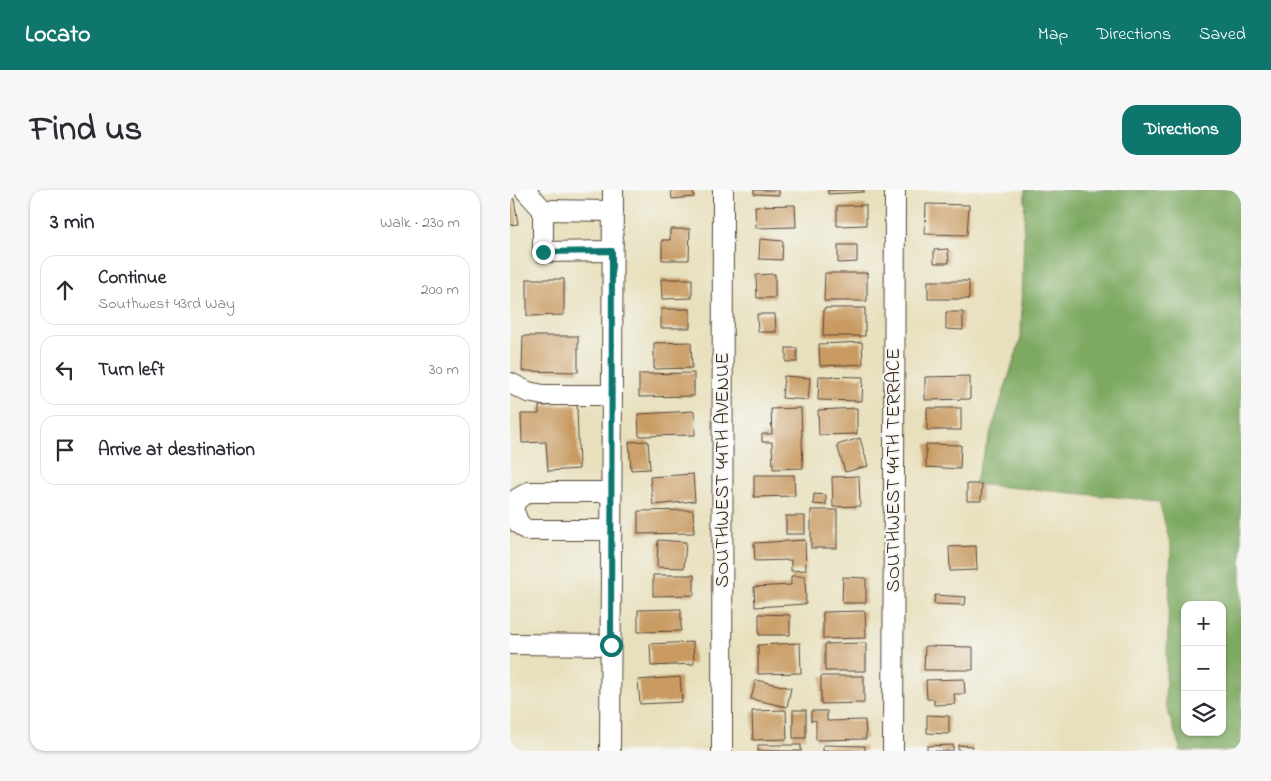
<!DOCTYPE html>
<html lang="en">
<head>
<meta charset="utf-8">
<style>
	:root { --surface:#fff; --page:#f7f7f7; --text:#2b2b33; --muted:#7c7c81; --line:#e1e1e2; --accent:#0f766e }
	body { margin:0; font-family:"Indie Flower",sans-serif; background:var(--page); color:var(--text) }
	.controls { position:absolute; right:15px; bottom:15px; display:grid; overflow:hidden; border-radius:10px; box-shadow:0 1px 4px #0004 }
	.controls button { width:45px; height:45px; display:grid; place-items:center; padding:0; border:0; border-bottom:1px solid var(--line); background:var(--surface); color:var(--text); font:25px sans-serif }
	.stop { position:absolute; width:15px; height:15px; margin:-11px; border:4px solid #0f766e; border-radius:50%; background:#fff }
	.stop.end { background:#0f766e; border-color:#fff; box-shadow:0 1px 5px #0008 }
	.list { margin:0; padding:0; list-style:none }
	h2 { display:flex; justify-content:space-between; align-items:center; height:65px; margin:0; padding:0 20px; font-size:21px }
	h2 small { font-size:16px; font-weight:400; color:var(--muted) }
	.list li { display:grid; grid-template-columns:32px 1fr auto; gap:15px; align-items:center; box-sizing:border-box; height:70px; margin:0 10px 10px; padding:0 10px; border:1px solid var(--line); border-radius:15px }
	.list b { display:block; font-size:19px; white-space:nowrap }
	.list p { margin:0; font-size:16px; white-space:nowrap; color:var(--muted) }
	.list em { font-size:16px; font-style:normal; color:var(--muted) }
	.icon { flex:none; width:28px; height:28px; fill:none; stroke:currentColor; stroke-width:2; stroke-linecap:round; stroke-linejoin:round }
	.map { position:relative; flex:none; width:731px; height:561px; overflow:hidden; border-radius:15px }
	header { display:flex; align-items:center; gap:30px; box-sizing:border-box; height:70px; padding:0 25px; background:var(--accent); color:#fff }
	header strong { font-size:24px }
	nav { display:flex; gap:28px; margin-inline-start:auto; font-size:18px }
	.intro { display:flex; align-items:center; justify-content:space-between; box-sizing:border-box; height:120px; padding:0 30px }
	h1 { margin:0; font-size:35px }
	.button { padding:12px 22px; border-radius:15px; background:var(--accent); color:#fff; font-size:18px; font-weight:700 }
	main { display:flex; gap:30px; padding:0 30px }
	aside { flex:1; background:var(--surface); border-radius:15px; box-shadow:0 1px 4px #0004 }
	.map>svg:first-child { display:block }
</style>
</head>
<body>
<header>
<strong>Locato</strong>
<nav><a>Map</a><a>Directions</a><a>Saved</a></nav>
</header>
<div class="intro"><h1>Find us</h1><a class="button">Directions</a></div>
<main>
<aside>
<h2>3 min<small>Walk · 230 m</small></h2>
<ul class="list">
<li><svg class="icon" aria-label="ahead" viewBox="0 0 24 24"><path d="M12 20V5M6 11l6-6 6 6"/></svg><div><b>Continue</b><p>Southwest 43rd Way</p></div><em>200 m</em></li>
<li><svg class="icon" aria-label="left" viewBox="0 0 24 24"><path d="M17 20v-9H6M10 6l-5 5 5 5"/></svg><div><b>Turn left</b></div><em>30 m</em></li>
<li><svg class="icon" aria-label="arrive" viewBox="0 0 24 24"><path d="M6 21V4h12l-3 4 3 4H6"/></svg><div><b>Arrive at destination</b></div></li>
</ul>
</aside>
<div class="map">
<svg width="731" height="561" viewBox="0 0 731 561">
	<rect width="100%" height="100%" fill="#f6f6f2"/>
	<filter id="ink" filterUnits="userSpaceOnUse"><feTurbulence type="fractalNoise" baseFrequency=".02" numOctaves="2"/><feDisplacementMap in="SourceGraphic" scale="10" xChannelSelector="R" yChannelSelector="G"/><feConvolveMatrix kernelMatrix="1 2 1 2 8 2 1 2 1" color-interpolation-filters="sRGB"/></filter>
	<filter id="wash" filterUnits="userSpaceOnUse"><feTurbulence type="fractalNoise" baseFrequency=".0096" numOctaves="4" result="noise"/><feDisplacementMap in="SourceGraphic" scale="20" xChannelSelector="R" yChannelSelector="G"/><feGaussianBlur stdDeviation="1.12" result="paint"/><feColorMatrix in="noise" values="0 0 0 0 0 0 0 0 0 0 0 0 0 0 0 0 0 1.4 0 .05"/><feComposite in="paint" operator="in"/></filter>
	<g filter="url(#wash)">
		<rect width="100%" height="100%" fill="#e8e0bd"/>
		<path fill="#7da961" stroke="#5c6a40" fill-rule="evenodd" d="M515 0H731V561H671L655 512 661 357 649 311 464 294 511 148ZM675 415H712V542H675Z"/>
		<g id="blocks">
			<g fill="#c99b63">
				<polygon points="161,0 183,0 184,7 162,9"/>
				<polygon points="244,0 269,0 269,5 244,4"/>
				<polygon points="318,0 354,0 354,2 318,4"/>
				<polygon points="0,8 4,9 8,34 0,35"/>
				<polygon points="416,14 459,15 457,45 415,44"/>
				<polygon points="285,15 286,37 246,38 245,16"/>
				<polygon points="356,15 356,35 327,36 327,16"/>
				<polygon points="160,39 180,39 179,70 152,70 152,50 160,50"/>
				<polygon points="250,49 273,51 272,70 249,69"/>
				<polygon points="328,55 347,55 347,72 328,73"/>
				<polygon points="438,59 439,73 424,73 424,60"/>
				<polygon points="315,83 357,83 357,111 314,111"/>
				<polygon points="265,84 265,108 247,108 246,85"/>
				<polygon points="17,89 54,89 54,125 17,126"/>
				<polygon points="151,89 182,89 182,108 152,109"/>
				<rect x="418" y="91" width="41" height="18"/>
				<polygon points="314,118 355,118 355,146 313,146"/>
				<rect x="151" y="119" width="29" height="19"/>
				<polygon points="436,122 453,122 453,140 436,139"/>
				<polygon points="247,124 265,124 266,142 248,142"/>
				<polygon points="13,146 68,146 68,182 12,181"/>
				<polygon points="181,152 182,178 144,179 144,153"/>
				<polygon points="352,152 353,174 310,176 309,154"/>
				<rect x="276" y="158" width="11" height="14"/>
				<polygon points="184,183 184,206 129,207 129,184"/>
				<polygon points="274,186 300,188 298,210 272,208"/>
				<polygon points="309,186 353,187 352,211 308,210"/>
				<polygon points="460,186 460,209 415,210 415,187"/>
				<polygon points="67,215 69,279 38,281 36,252 12,253 11,224 29,224 29,216"/>
				<polygon points="291,218 293,278 263,279 262,252 252,252 252,244 262,244 261,219"/>
				<polygon points="347,218 347,244 309,245 308,220"/>
				<rect x="417" y="218" width="34" height="22"/>
				<polygon points="184,221 185,245 129,246 128,224"/>
				<polygon points="350,248 358,276 335,282 327,255"/>
				<polygon points="138,251 140,279 121,280 119,252"/>
				<polygon points="416,254 451,255 450,279 416,277"/>
				<polygon points="183,284 185,311 143,315 140,287"/>
				<polygon points="244,285 284,285 285,306 244,307"/>
				<polygon points="349,286 350,316 323,317 322,287"/>
				<polygon points="457,294 472,294 471,311 457,311"/>
				<polygon points="304,304 316,305 316,315 303,314"/>
				<polygon points="183,320 184,343 128,344 128,321"/>
				<rect x="301" y="320" width="26" height="38"/>
				<rect x="276" y="326" width="19" height="18"/>
				<polygon points="148,350 176,352 174,378 147,377"/>
				<polygon points="295,350 296,380 281,381 281,370 245,371 244,353"/>
				<polygon points="466,356 467,380 440,381 439,357"/>
				<polygon points="143,385 184,385 184,405 143,406"/>
				<polygon points="281,386 295,386 296,414 245,417 244,397 281,395"/>
				<polygon points="333,387 356,388 356,413 332,413"/>
				<polygon points="425,405 456,407 455,415 424,414"/>
				<polygon points="171,419 171,441 128,442 128,420"/>
				<polygon points="355,421 356,448 313,449 313,422"/>
				<polygon points="249,424 280,425 280,445 249,445"/>
				<polygon points="183,452 184,474 141,476 140,454"/>
				<polygon points="290,453 291,483 248,484 248,455"/>
				<polygon points="356,453 356,481 315,481 315,454"/>
				<polygon points="415,456 463,457 463,480 414,480"/>
				<polygon points="311,486 354,486 354,513 311,514"/>
				<polygon points="170,487 172,512 130,514 128,490"/>
				<polygon points="454,489 455,504 444,504 445,514 424,515 424,509 417,509 416,490"/>
				<polygon points="246,490 281,498 277,517 241,509"/>
				<polygon points="276,520 277,549 243,550 242,521"/>
				<rect x="283" y="520" width="13" height="28"/>
				<polygon points="301,521 317,521 317,531 355,530 356,549 306,550 306,530 301,531"/>
				<polygon points="417,525 439,526 439,544 417,543"/>
				<rect x="248" y="555" width="43" height="6"/>
				<polygon points="313,555 355,556 355,561 313,561"/>
				<polygon points="443,555 443,561 417,561 417,556"/>
				<polygon points="448,555 463,556 462,561 448,561"/>
			</g>
		</g>
	</g>
	<g filter="url(#ink)">
		<use href="#blocks" fill-opacity="0" stroke="#554536" stroke-width="1"/>
		<g fill="none" stroke-linecap="round" stroke-linejoin="round">
			<g stroke="#554536" stroke-width="22">
				<g id="minor">
					<polyline points="15,0 33,20"/>
					<polyline points="102,61 33,62 33,20 103,21"/>
					<polyline points="0,193 18,202 33,205 102,205"/>
					<polyline points="101,340 17,340 9,334 3,319 7,309 19,302 101,302"/>
					<polyline points="0,454 101,455"/>
					<polyline points="100,561 103,0"/>
					<polyline points="212,561 213,0"/>
					<polyline points="383,561 385,0"/>
				</g>
			</g>
			<use href="#minor" stroke="#fff" stroke-width="20"/>
		</g>
	</g>
	<g fill="none" stroke-linecap="round" stroke-linejoin="round" filter="url(#ink)">
		<polyline stroke="#0f766e" stroke-width="6" points="33,62 102,61 101,455"/>
	</g>
	<g text-anchor="middle" dominant-baseline="central" stroke-width="4" stroke-linejoin="round" paint-order="stroke">
		<g font-size="20" fill="#3b2a1e" stroke="#f6f6f2">
			<text transform="translate(213 280) rotate(-90)">SOUTHWEST 44TH AVENUE</text>
			<text transform="translate(384 280) rotate(-90)">SOUTHWEST 44TH TERRACE</text>
		</g>
	</g>
</svg>
<div class="controls">
<button>+</button>
<button>−</button>
<button><svg class="icon" aria-label="layers" viewBox="0 0 24 24"><path d="M12 4l9 5-9 5-9-5zM3 14l9 5 9-5"/></svg></button>
</div>
<div class="stop" style="left:101px;top:455px"></div>
<div class="stop end" style="left:33px;top:62px"></div>
</div>
</main>
</body>
</html>
